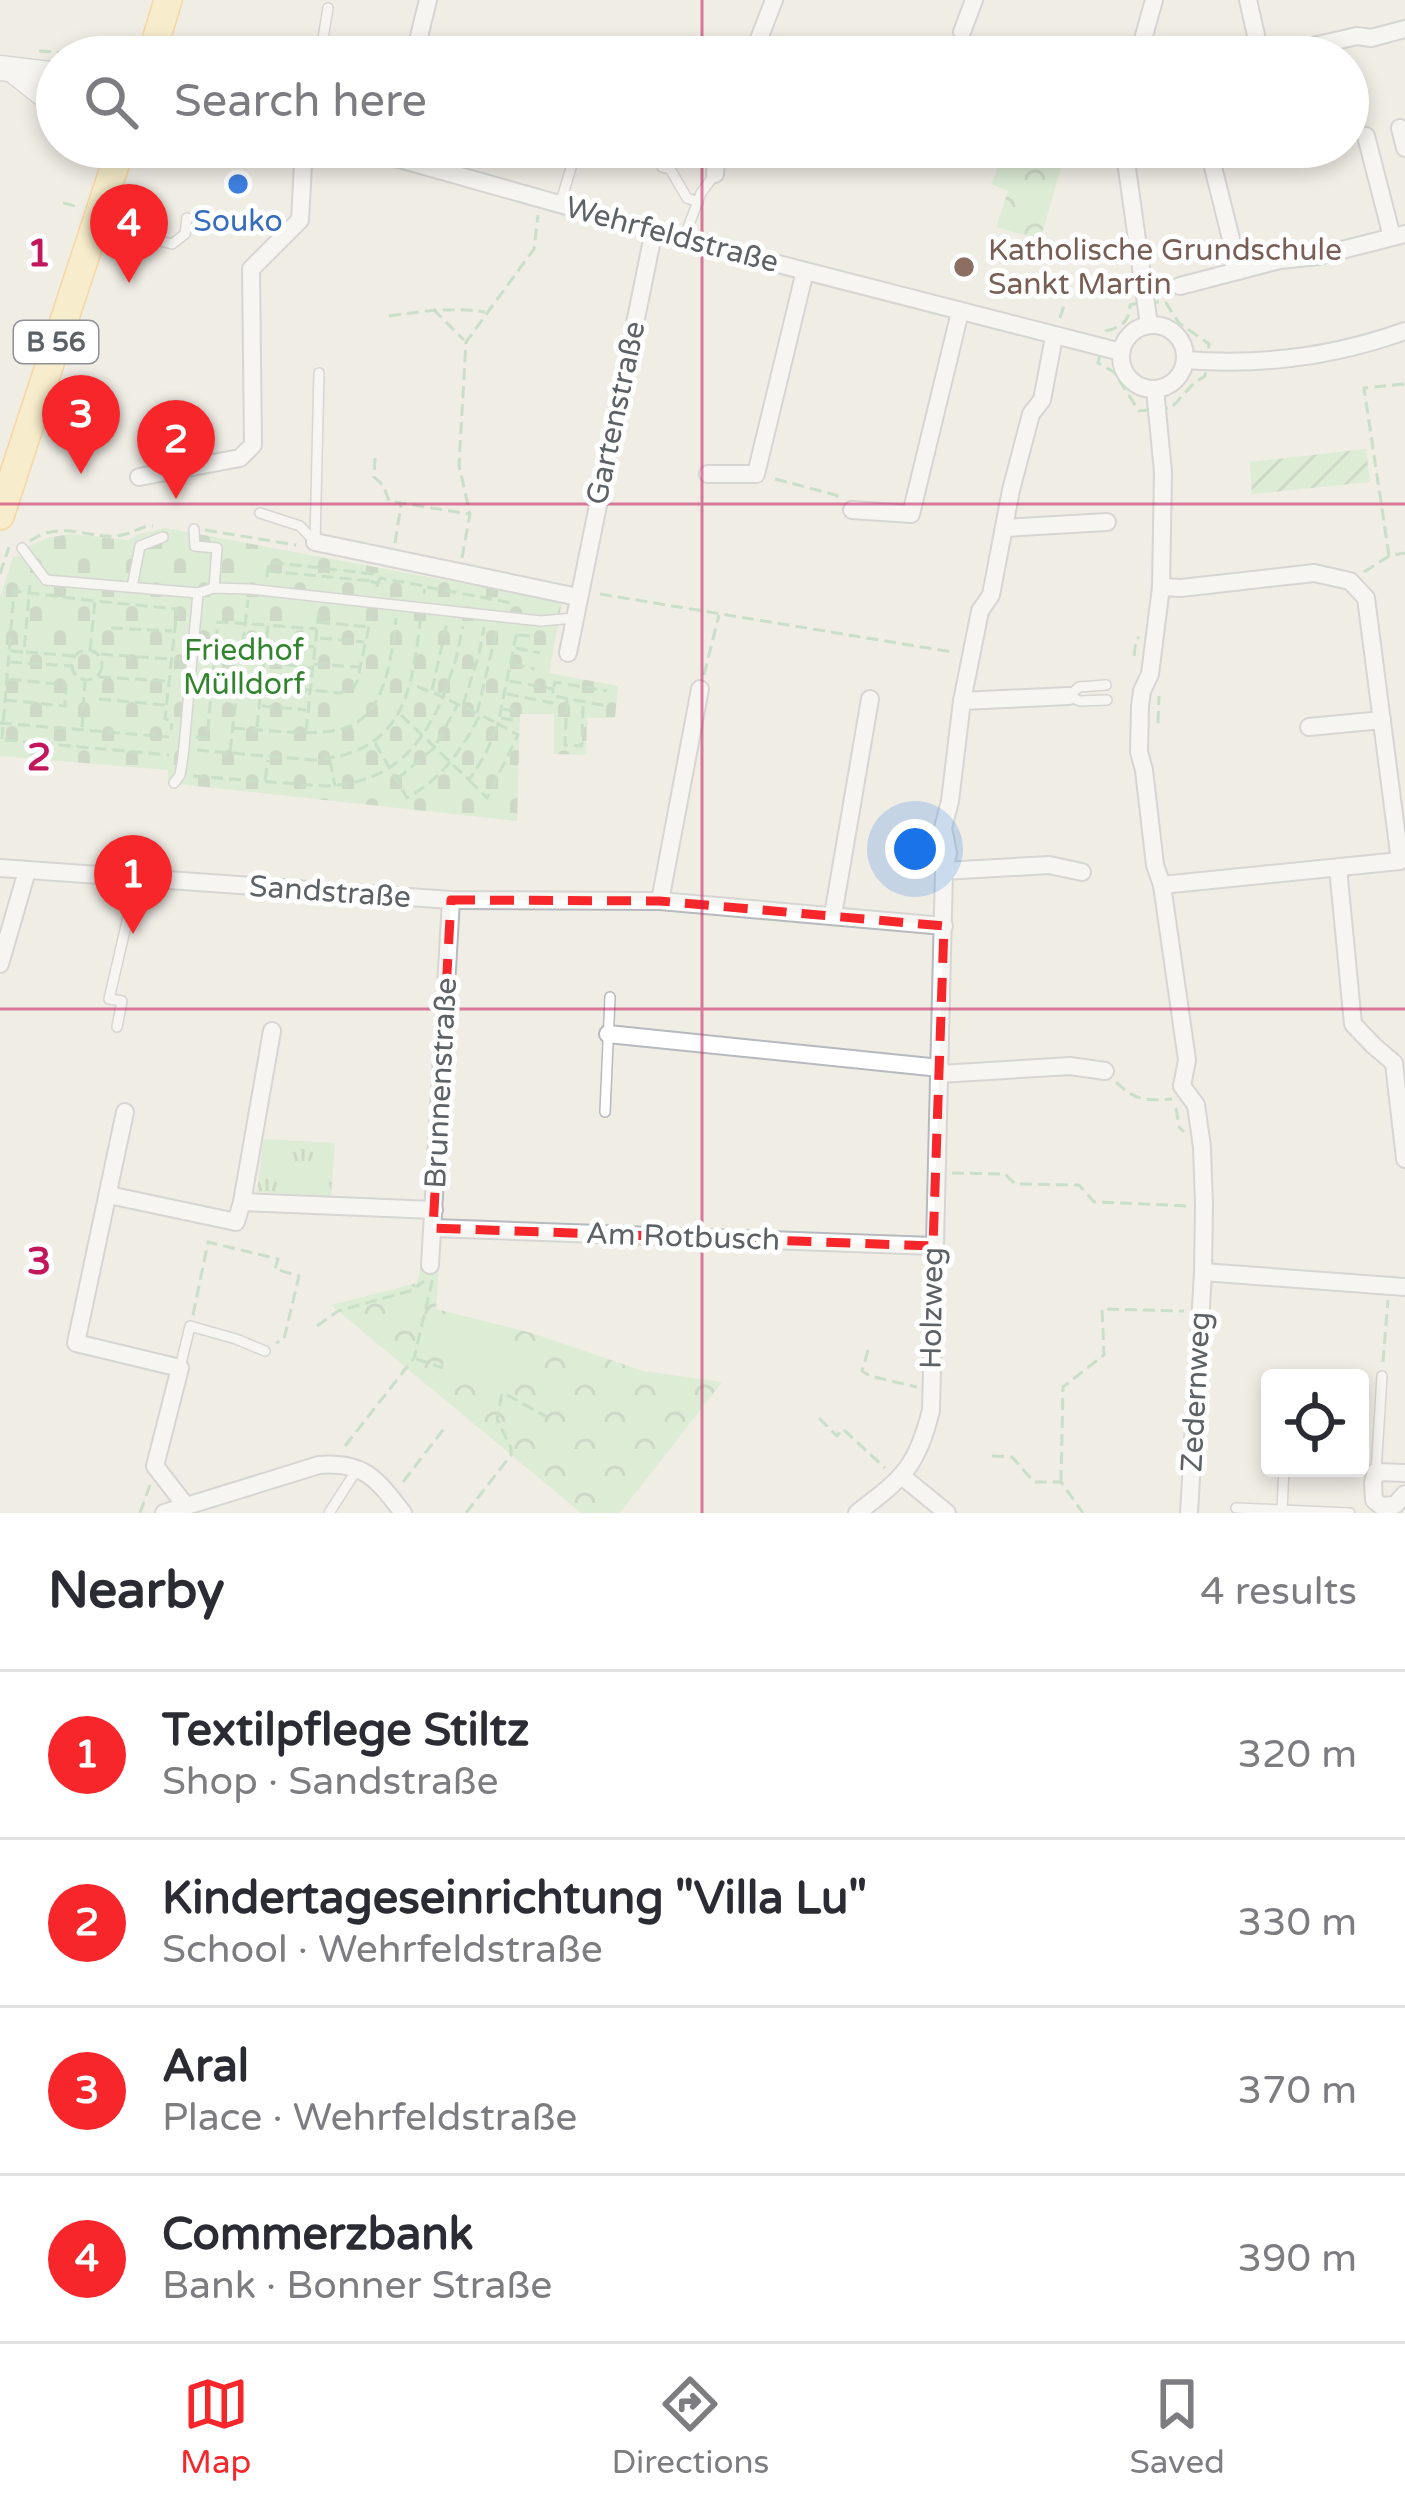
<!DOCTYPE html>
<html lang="en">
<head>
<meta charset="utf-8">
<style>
	:root { --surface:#fff; --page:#f7f7f7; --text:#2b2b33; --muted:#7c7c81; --line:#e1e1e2; --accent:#f6262a }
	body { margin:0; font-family:"Varela Round",sans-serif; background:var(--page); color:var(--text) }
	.controls { position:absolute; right:36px; bottom:36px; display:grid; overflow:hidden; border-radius:12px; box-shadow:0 6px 18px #0003 }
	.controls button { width:108px; height:108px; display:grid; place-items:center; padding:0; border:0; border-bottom:3px solid var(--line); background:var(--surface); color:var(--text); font:60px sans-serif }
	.you { position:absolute; left:915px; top:849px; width:42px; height:42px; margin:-30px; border:9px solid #fff; border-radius:50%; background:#1a73e8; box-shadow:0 0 0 18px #1a73e833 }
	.badge { display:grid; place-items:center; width:78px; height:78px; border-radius:50%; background:var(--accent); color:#fff; font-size:39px; font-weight:700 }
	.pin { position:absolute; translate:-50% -99px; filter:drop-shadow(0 3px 6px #0008) }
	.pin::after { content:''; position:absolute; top:63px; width:42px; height:36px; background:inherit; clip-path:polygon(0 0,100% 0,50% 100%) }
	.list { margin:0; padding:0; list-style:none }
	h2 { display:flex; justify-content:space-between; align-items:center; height:156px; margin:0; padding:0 48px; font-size:51px }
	h2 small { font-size:39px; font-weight:400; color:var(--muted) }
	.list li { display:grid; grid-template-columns:78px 1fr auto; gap:36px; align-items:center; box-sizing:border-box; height:168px; padding:0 48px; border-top:3px solid var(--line) }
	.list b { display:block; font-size:45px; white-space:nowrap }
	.list p { margin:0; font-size:39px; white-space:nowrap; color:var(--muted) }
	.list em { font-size:39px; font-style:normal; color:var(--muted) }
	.icon { flex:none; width:66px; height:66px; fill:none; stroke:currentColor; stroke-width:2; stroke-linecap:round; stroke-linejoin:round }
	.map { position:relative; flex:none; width:1405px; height:1513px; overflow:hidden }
	.search { position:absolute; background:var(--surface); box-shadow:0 6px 18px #0003; left:36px; right:36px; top:36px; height:132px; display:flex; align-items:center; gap:30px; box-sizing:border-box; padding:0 42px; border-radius:66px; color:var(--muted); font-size:45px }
	.sheet { height:828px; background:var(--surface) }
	nav { display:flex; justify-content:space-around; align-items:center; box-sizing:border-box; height:168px; border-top:3px solid var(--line); background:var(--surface); font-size:33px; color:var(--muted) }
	nav a { display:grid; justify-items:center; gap:6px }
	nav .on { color:var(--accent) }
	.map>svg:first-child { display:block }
</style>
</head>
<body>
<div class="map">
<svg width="1405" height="1513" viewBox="0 0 1405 1513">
	<defs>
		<pattern id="grass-tufts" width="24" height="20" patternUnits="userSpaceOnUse" patternTransform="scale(3)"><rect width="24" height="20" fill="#c4eac0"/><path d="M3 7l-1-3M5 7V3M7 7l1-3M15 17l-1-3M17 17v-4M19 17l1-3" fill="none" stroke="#a2c1a0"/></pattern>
		<pattern id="cemetery-stones" width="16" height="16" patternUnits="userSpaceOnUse" patternTransform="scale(3)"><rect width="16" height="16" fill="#c4eac0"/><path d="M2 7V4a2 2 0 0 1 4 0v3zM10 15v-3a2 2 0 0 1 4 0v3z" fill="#a2c1a0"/></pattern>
		<pattern id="park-crowns" width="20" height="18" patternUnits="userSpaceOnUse" patternTransform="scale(3)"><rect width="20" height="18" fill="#c4eac0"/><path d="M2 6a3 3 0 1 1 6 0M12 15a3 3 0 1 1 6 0" fill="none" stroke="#a2c1a0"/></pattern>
		<pattern id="garden-furrows" width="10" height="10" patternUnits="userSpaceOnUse" patternTransform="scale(3)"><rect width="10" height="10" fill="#c4eac0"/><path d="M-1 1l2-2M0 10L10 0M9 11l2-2" fill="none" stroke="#a2c1a0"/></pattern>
	</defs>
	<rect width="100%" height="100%" fill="#f0ede5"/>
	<polygon fill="url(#grass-tufts)" points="263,1139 335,1143 331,1196 257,1192"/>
	<polygon fill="url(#cemetery-stones)" points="166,528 562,602 549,673 618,686 615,718 587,718 586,755 554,754 554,714 520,714 517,821 168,783 168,770 0,756 0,598 13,557 26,555 28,547 47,538 70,534 128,540 140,534"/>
	<g fill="url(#park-crowns)">
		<polygon points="1006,147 1061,168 1040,240 996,227 1008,191 991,184"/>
		<polygon points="421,1265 439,1265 436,1309 532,1333 643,1371 722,1382 620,1513 581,1513 331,1305 417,1283"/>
	</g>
	<polygon fill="url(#garden-furrows)" points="1366,449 1370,482 1252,494 1250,462"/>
	<polygon fill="#c4eac0" points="453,1318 515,1331 503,1388 441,1375"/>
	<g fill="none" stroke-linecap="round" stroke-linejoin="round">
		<g stroke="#b6b9bd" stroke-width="12">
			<g id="lane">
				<polyline points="320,57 328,8"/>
				<polyline points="662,167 670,169 687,198 698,202"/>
				<polyline points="560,205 577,147"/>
				<polyline points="101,225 172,244 185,234 187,218"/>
				<polyline points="684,238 701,193 715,174"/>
				<polyline points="260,513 300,526 315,542"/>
				<polyline points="194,529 195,546 217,548 214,588"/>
				<polyline points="315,542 319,373"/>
				<polyline points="22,548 46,580 198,593 214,588 249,589 541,621 574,618"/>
				<polyline points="132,587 140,546 163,537"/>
				<polyline points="1069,696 1079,687 1106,685"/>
				<polyline points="1069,696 1080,701 1107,700"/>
				<polyline points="174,783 180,775 183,757 198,593"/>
				<polyline points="117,1027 122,1001 109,999 137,878"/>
				<polyline points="605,1112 610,997"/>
				<polyline points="180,1368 190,1326 236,1339 265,1351"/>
				<polyline points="1376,1472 1382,1376"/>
				<polyline points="1236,1508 1350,1513"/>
				<polyline points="1282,1510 1284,1468"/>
				<polyline points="329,1513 358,1468"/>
			</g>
		</g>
		<g stroke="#b6b9bd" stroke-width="20">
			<g id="street">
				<polyline points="1248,0 1261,57"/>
				<polyline points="962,32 974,0"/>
				<polyline points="414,57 428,0"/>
				<polyline points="752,57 774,0"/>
				<polyline points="1138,57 1154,0"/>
				<polyline points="1265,57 1357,36 1371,38 1405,29"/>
				<polyline points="1400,128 1405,148"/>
				<polyline points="1366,136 1392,237"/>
				<polyline points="357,147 712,247 1121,352"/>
				<polyline points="1124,147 1149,325"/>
				<polyline points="1208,147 1239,271"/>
				<polyline points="715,174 717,147"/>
				<polyline points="1180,286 1280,260 1318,256 1405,234"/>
				<circle cx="1153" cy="357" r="32"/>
				<path d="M1185 360C1262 366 1333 357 1405 331"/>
				<polyline points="1155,389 1163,472 1161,587 1150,674 1142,691 1140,706 1139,752 1144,770 1155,865 1162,885 1187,1060 1182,1086 1196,1105 1202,1147 1204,1205 1203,1272 1189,1513"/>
				<polyline points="708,474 756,474 805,271"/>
				<polyline points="139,477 240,458 253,445 251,269 300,220 304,147"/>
				<polyline points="852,510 911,514 960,312"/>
				<polyline points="1005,528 1107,522"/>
				<polyline points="315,542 578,597"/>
				<polyline points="1161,587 1181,588 1314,573 1350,581 1366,598 1400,861 1162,885"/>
				<polyline points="568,653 654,230"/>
				<polyline points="962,701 1069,696"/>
				<polyline points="1309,727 1382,720"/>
				<polyline points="0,868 451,900 660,901 944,926"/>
				<polyline points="1338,868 1353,1024 1374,1046 1394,1063 1405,1159"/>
				<polyline points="944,871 1049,865 1082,872"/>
				<polyline points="660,901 700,689"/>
				<polyline points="833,915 870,699"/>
				<polyline points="0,964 27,871"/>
				<polyline points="608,1034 940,1068"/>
				<polyline points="940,1074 1070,1066 1105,1071"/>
				<polyline points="125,1112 76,1343 180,1368 155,1466 186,1506"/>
				<polyline points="109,1195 236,1222 242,1202 434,1210"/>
				<polyline points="242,1202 272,1031"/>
				<polyline points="433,1228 933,1246"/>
				<polyline points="430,1265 451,900"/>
				<polyline points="1203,1272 1405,1287"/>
				<polyline points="1405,1473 1376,1472 1373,1483 1374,1500 1381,1506 1395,1505 1405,1494"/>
				<polyline points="903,1477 947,1513"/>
				<path d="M164 1513 319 1465C364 1461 377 1479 403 1513"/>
				<path d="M857 1513C903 1478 917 1467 931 1410L944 871 948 853 943 828 950 801 962 701 980 611 991 595 1011 490 1031 414 1042 400 1054 337"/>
			</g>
		</g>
		<g stroke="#b7bbc0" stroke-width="27">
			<g id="secondary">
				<polyline points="0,68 57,75"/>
				<polyline points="14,71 48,98 57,101"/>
			</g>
		</g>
		<g stroke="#fcbc53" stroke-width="30">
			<g id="primary">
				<polyline points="151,57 168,0"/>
				<polyline points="0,516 121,147"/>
			</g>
		</g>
		<g stroke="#9acea4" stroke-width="3" stroke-dasharray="12 6" stroke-linecap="butt">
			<polyline points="39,51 112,56 131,53"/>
			<polyline points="1351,58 1366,118"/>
			<polyline points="323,151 343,156"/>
			<polyline points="139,166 151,147"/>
			<polyline points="63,203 79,207"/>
			<path d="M1147 301 1166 303 1179 323 1209 344 1205 376 1194 383 1171 408 1139 411 1114 372 1098 363 1106 331C1122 327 1129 322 1130 305Z"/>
			<polyline points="433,309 464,340"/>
			<path d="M389 316C422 311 453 307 485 312"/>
			<polyline points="1060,318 1065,302"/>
			<polyline points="375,458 374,477 383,485 389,501 469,514"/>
			<polyline points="775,479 836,495 840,498"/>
			<polyline points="205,530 296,545"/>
			<path d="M30 541C64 517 96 544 126 534 137 531 141 526 153 526"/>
			<polyline points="395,543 401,505"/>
			<polyline points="1389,556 1364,388 1405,384"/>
			<polyline points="462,558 470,514 459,465 466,342 534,249 538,215"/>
			<polyline points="268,571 371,581"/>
			<polyline points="1364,572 1389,556 1405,553"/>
			<polyline points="0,574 9,547"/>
			<polyline points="267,577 269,562 373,574 372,582 378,583 376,590"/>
			<polyline points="378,583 380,578 425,586 424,594"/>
			<polyline points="427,587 512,603"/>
			<polyline points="600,594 952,652"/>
			<polyline points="318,622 368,627"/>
			<polyline points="111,628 172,631"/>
			<polyline points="518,635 540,637"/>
			<polyline points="320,638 364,642"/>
			<polyline points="270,642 314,647"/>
			<polyline points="516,648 540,653"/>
			<circle cx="87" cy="665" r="15"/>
			<polyline points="90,650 95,601 177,609 165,719 172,721 171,730"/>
			<polyline points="11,651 24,652 30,585"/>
			<polyline points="26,652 74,656"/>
			<polyline points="101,654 169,659"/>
			<polyline points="1134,656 1136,640 1139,637"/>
			<polyline points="10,662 71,666"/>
			<polyline points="267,662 311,668"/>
			<polyline points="314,664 359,667"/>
			<polyline points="513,664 535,669"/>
			<polyline points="704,675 719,615"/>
			<polyline points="99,677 167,681"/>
			<polyline points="510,681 553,689 553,696 608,706"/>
			<polyline points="262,685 339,693 353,688 357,682 371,617"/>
			<polyline points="554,687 555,682 607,691"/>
			<polyline points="432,690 447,623"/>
			<polyline points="507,694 552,703 552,698"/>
			<polyline points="99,699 165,705"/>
			<polyline points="5,700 65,706 66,685 8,679"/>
			<polyline points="567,700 565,745 582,746 583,703"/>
			<polyline points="463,705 479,654 484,627"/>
			<polyline points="262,706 306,710"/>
			<polyline points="503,709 519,712"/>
			<polyline points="477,713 497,629"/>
			<polyline points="401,715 469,780 485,755 498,724 481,715"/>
			<polyline points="501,718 519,721"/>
			<polyline points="0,723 169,737"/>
			<polyline points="1158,723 1159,696"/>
			<polyline points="82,727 85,682"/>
			<polyline points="257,727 268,625 317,629"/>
			<path d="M233 728C346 736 383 749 396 618"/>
			<polyline points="306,731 319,610"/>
			<polyline points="196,737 207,738 218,622 268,625"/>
			<polyline points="2,739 14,591 95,601"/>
			<polyline points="5,740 169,755"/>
			<path d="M375 743 407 798C442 778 461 751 480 715L443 697 456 659 463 626"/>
			<path d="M197 750 312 760C401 754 412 696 420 621"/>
			<polyline points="230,751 248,600"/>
			<polyline points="330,760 335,786"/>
			<path d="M193 776 324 786C387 784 419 752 443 697L411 684"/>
			<polyline points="397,779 434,748 458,704"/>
			<polyline points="265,780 268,760"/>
			<polyline points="469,780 487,798 518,735 498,724 517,631"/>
			<path d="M1116 1082C1135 1101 1147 1101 1172 1099"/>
			<polyline points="1176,1108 1179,1127 1184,1132"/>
			<polyline points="952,1173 1005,1174 1015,1184 1079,1185 1094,1202 1189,1206"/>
			<polyline points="193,1315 208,1242 278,1259 275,1269 299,1276 284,1339 276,1343"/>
			<polyline points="317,1326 338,1311 413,1290 424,1281"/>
			<polyline points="868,1350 862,1371 870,1376 917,1387"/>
			<polyline points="416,1359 443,1368"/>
			<polyline points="1383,1362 1388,1300"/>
			<polyline points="507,1395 547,1417"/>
			<polyline points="819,1418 837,1436 843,1429 885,1468"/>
			<polyline points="345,1446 414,1358 433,1278"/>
			<polyline points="992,1456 1012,1457 1034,1482 1061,1482 1083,1513"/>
			<polyline points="403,1482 446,1426"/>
			<polyline points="1061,1482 1063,1387 1104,1355 1102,1309 1184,1311"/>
			<polyline points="140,1513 150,1485"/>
			<polyline points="466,1513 511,1455 511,1448 497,1419 503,1388"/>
		</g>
		<use href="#lane" stroke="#fff" stroke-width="9"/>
		<use href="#street" stroke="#fff" stroke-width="16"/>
		<use href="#secondary" stroke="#fff" stroke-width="24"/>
		<use href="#primary" stroke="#ffeaac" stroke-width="27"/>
	</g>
	<path d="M0 0H1405V1513H0ZM451 900 660 901 944 926 933 1246 433 1228Z" fill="#f0ede5" fill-opacity=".55" fill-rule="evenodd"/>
	<path fill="none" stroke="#f6262a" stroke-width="9" stroke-dasharray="24 15" stroke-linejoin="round" d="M451 900 660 901 944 926 933 1246 433 1228Z"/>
	<path fill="none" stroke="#c2185b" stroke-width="3" stroke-opacity="0.55" d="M702 0V57M702 147V1513M0 504H1405M0 1009H1405"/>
	<circle fill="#3f7fe0" stroke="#fff" stroke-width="4.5" cx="238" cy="184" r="12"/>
	<circle fill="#8d6e63" stroke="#fff" stroke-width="4.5" cx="964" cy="267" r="12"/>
	<g text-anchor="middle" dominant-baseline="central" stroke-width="10" stroke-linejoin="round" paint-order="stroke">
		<rect fill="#fff" stroke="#8e9195" stroke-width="3" x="14" y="321" width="84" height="42" rx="9"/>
		<g font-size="27" font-weight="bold" fill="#5d6267">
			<text x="56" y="342">B 56</text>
		</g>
		<g font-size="30" fill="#366cbe" stroke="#fff">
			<text x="238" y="221">Souko</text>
		</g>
		<g font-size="30" fill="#5d6267" stroke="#fff">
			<text transform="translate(672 235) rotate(15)">Wehrfeldstraße</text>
			<text transform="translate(616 413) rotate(-78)">Gartenstraße</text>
			<text transform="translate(330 892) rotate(4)">Sandstraße</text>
			<text transform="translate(441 1083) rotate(-87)">Brunnenstraße</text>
			<text transform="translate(683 1237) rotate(2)">Am Rotbusch</text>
			<text transform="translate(932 1308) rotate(-89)">Holzweg</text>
			<text transform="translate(1196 1392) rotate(-87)">Zedernweg</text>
		</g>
		<g font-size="30" fill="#785e54" stroke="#fff" text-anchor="start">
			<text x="988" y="250">Katholische Grundschule<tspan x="988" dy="34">Sankt Martin</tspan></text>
		</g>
		<g font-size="30" fill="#32842e" stroke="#fff">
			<text x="244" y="650">Friedhof<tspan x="244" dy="34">Mülldorf</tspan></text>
		</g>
	</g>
	<g font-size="39" text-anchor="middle" font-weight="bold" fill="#c2185b" stroke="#fff" stroke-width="10" stroke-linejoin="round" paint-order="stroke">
		<text x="39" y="266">1</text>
		<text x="39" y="770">2</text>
		<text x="39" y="1274">3</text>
	</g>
</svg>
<div class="controls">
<button><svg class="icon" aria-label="locate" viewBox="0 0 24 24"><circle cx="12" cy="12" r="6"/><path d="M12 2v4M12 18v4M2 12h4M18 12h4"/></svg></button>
</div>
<div class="you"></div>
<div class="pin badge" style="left:133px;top:934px">1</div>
<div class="pin badge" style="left:176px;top:499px">2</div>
<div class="pin badge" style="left:81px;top:474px">3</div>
<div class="pin badge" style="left:129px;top:283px">4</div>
<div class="search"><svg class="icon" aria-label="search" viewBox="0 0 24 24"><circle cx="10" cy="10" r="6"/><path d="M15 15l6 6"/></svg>Search here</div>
</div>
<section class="sheet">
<h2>Nearby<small>4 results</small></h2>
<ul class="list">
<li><span class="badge">1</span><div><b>Textilpflege Stiltz</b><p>Shop · Sandstraße</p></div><em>320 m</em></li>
<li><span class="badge">2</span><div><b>Kindertageseinrichtung &quot;Villa Lu&quot;</b><p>School · Wehrfeldstraße</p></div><em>330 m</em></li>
<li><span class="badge">3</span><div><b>Aral</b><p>Place · Wehrfeldstraße</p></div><em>370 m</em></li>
<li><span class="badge">4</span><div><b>Commerzbank</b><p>Bank · Bonner Straße</p></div><em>390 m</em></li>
</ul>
</section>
<nav>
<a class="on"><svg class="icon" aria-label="map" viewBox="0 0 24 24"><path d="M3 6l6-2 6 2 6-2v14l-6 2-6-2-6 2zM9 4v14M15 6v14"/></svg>Map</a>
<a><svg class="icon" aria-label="directions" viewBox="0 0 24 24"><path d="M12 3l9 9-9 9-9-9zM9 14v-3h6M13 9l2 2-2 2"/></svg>Directions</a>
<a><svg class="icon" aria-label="saved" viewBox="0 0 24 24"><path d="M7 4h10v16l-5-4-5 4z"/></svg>Saved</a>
</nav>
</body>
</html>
